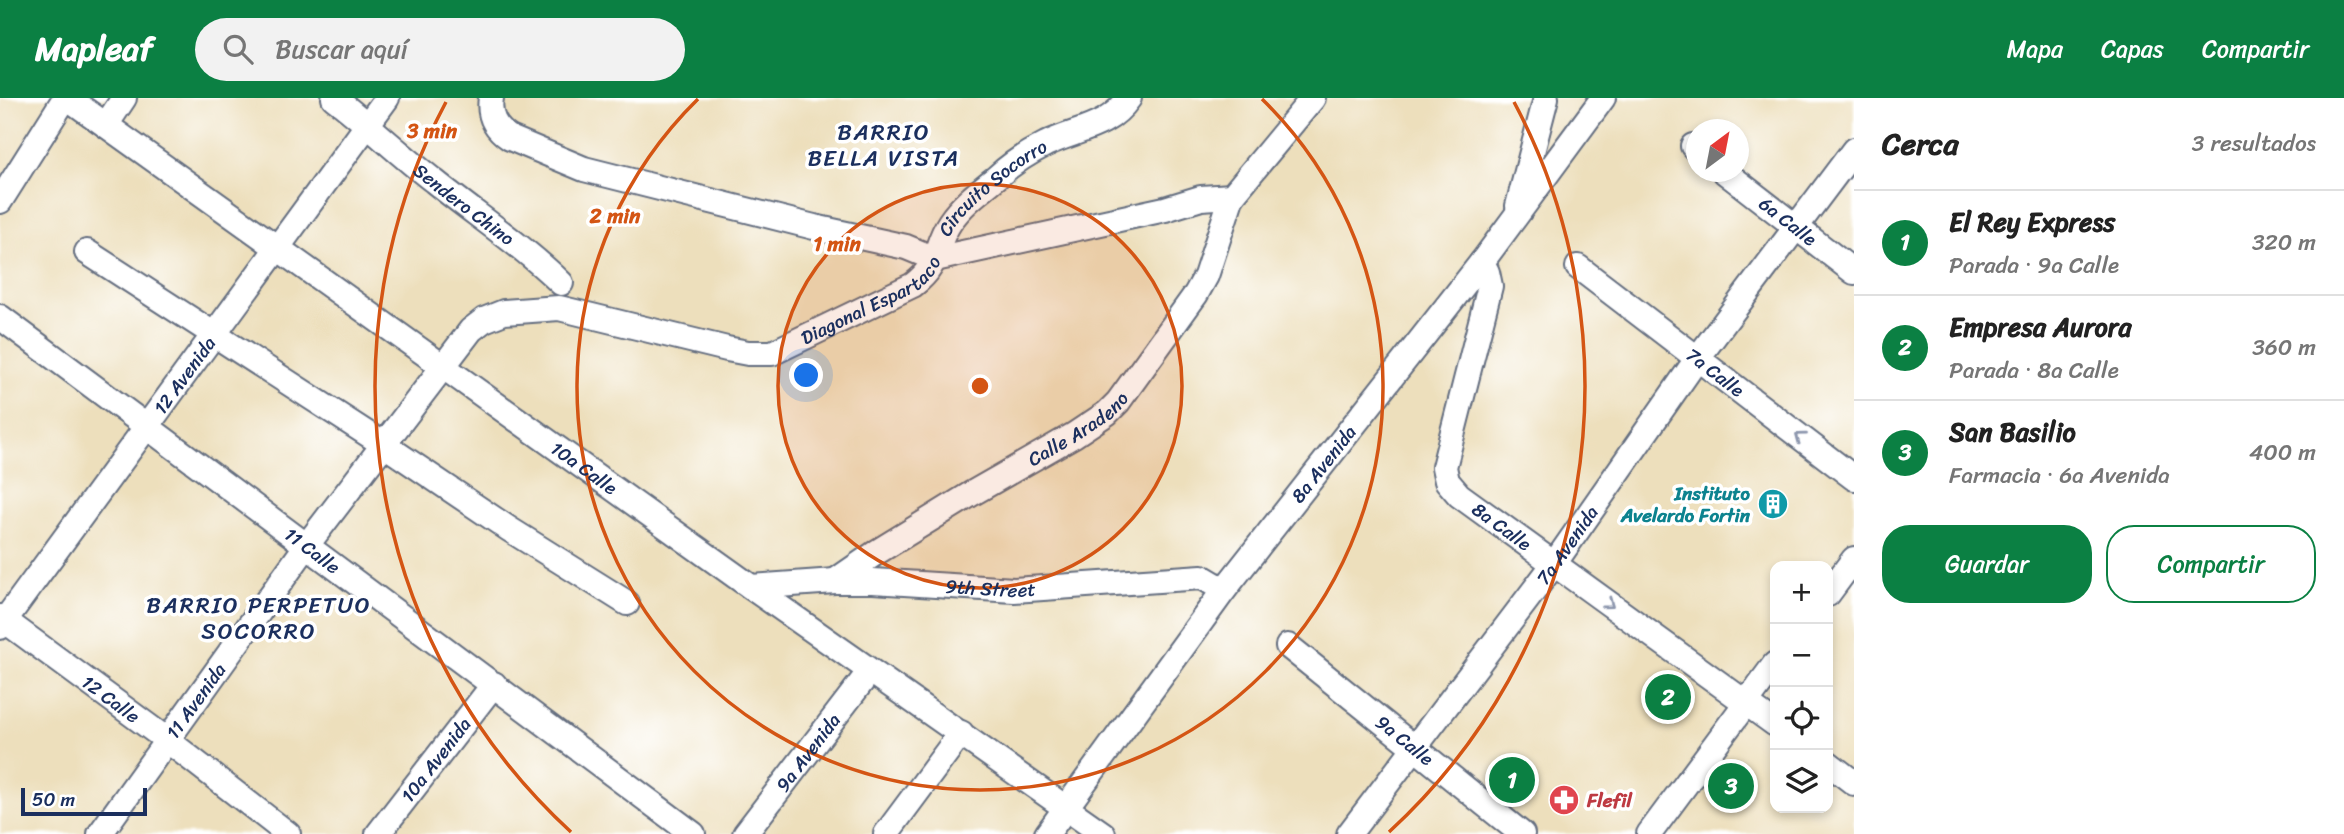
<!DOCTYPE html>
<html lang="es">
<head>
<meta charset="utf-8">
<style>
	:root { --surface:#fff; --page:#f2f2f2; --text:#222; --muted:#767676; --line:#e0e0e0; --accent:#0b8043 }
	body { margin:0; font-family:Sriracha,sans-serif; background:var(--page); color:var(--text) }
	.controls { position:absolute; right:21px; bottom:21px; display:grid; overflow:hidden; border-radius:14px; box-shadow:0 4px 10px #0003 }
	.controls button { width:63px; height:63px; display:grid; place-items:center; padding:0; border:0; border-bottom:2px solid var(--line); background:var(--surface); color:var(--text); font:35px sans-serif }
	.compass { position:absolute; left:1686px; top:21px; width:63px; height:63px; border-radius:50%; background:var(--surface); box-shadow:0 4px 10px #0003; rotate:32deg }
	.scale { position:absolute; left:21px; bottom:18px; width:126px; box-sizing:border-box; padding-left:7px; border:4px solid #1b2f5e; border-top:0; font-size:19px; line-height:24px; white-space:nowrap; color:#1b2f5e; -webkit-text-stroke:5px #fff; paint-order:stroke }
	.you { position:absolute; left:807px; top:278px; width:24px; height:24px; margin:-18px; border:5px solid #fff; border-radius:50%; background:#1a73e8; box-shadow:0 0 0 10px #1a73e833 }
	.badge { display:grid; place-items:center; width:46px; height:46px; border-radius:50%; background:var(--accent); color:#fff; font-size:23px; font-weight:700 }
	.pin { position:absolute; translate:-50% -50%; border:4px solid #fff; box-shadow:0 2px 7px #0006 }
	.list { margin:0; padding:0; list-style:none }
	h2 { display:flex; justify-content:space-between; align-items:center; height:91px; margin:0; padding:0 28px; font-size:30px }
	h2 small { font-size:23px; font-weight:400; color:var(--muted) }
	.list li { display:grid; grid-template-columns:46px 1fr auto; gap:21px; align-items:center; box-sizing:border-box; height:105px; padding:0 28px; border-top:2px solid var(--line) }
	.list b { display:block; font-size:26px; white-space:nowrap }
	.list p { margin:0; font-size:23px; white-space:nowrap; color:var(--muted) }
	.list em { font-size:23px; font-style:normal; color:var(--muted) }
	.actions { display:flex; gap:14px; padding:21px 28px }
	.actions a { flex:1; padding:16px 0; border:2px solid var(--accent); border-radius:28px; text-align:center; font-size:24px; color:var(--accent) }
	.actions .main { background:var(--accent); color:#fff }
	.icon { flex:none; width:38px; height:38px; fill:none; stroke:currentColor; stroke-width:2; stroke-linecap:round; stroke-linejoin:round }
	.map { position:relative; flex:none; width:1854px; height:736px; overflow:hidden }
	header { display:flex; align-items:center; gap:42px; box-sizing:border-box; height:98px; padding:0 35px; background:var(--accent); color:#fff }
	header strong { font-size:33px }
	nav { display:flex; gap:38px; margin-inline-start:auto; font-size:24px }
	.search { width:490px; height:63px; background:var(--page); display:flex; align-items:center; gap:18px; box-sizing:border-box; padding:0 24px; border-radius:38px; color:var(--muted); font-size:26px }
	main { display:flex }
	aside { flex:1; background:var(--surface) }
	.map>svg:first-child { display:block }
</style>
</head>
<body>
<header>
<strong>Mapleaf</strong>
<div class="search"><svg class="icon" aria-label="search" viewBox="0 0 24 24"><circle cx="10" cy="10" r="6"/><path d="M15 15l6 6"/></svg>Buscar aquí</div>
<nav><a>Mapa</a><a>Capas</a><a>Compartir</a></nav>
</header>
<main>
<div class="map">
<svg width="1854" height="736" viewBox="0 0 1854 736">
	<rect width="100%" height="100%" fill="#fff"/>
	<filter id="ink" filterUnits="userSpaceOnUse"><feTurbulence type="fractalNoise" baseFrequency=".0143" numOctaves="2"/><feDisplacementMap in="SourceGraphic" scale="14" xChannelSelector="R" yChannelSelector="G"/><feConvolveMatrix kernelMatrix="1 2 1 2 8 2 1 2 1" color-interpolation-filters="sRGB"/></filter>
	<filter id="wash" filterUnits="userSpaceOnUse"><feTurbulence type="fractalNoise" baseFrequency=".00686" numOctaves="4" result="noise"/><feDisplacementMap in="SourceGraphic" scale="28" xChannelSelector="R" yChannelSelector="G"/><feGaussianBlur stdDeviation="1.57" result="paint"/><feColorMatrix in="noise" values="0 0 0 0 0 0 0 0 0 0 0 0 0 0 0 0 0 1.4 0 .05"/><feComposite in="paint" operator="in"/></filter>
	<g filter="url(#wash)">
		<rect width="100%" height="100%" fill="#eddfbc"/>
	</g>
	<g filter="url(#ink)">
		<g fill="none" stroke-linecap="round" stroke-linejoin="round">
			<g stroke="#646d7f" stroke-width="28">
				<g id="minor">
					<path id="s1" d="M68 0 751 489 1103 736"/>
					<path id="s2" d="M334 0C368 26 399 56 434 83 476 117 522 147 561 185"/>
					<path d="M491 0C488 18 495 30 510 40L584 71 814 129 906 149 935 161"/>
					<polyline points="106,27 124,0"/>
					<polyline points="1693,48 1696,51"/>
					<path id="s3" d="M1725 74 1854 174"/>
					<polyline points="0,103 65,0"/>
					<polyline points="1518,108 1546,0"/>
					<polyline points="87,154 383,346 509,431 627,505"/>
					<polyline points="935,161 1165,111 1201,100 1232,98"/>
					<path id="s4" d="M1482 164 1487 174 1490 188 1444 369 1447 383 1459 397 1775 626"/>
					<path id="s5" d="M1578 169 1854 380"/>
					<path id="s6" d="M0 219 693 736"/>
					<path id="s7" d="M835 483 877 454 971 396 1074 337 1107 315 1118 304 1196 196 1206 178 1232 98 1313 0"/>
					<path id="s8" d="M751 489 835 483H873L1014 492 1202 479 1224 492"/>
					<polyline points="1828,496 1854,461"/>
					<path id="s9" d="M0 519 167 642 288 736"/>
					<path id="s10" d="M0 529 387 0"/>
					<path id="s11" d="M1288 548 1522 736"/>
					<polyline points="1828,665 1854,685"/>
					<path id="s12" d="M100 736 307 447 471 232 484 222 504 214 559 210 727 251 748 255H772L913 187C941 166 933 149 950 124 962 106 981 92 997 79 1011 66 1028 55 1046 46 1078 31 1108 30 1129 0"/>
					<path id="s13" d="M378 736 494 586"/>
					<path id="s14" d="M745 736 870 573"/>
					<polyline points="886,736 961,635"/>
					<path id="s15" d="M1047 736 1224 492 1482 164 1603 0"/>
					<path id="s16" d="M1349 736 1554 466 1697 261 1854 52"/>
					<polyline points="1649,736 1775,566"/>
				</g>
			</g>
			<use href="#minor" stroke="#fff" stroke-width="24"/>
		</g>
		<defs><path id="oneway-chevron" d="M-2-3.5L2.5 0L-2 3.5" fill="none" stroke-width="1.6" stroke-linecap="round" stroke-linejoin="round" transform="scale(1.75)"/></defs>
		<g stroke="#8d97ae">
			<use href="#oneway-chevron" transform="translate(1800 339) rotate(-143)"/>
			<use href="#oneway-chevron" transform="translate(1609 506) rotate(36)"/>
		</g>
	</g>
	<circle cx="980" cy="288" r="202" fill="#d45514" fill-opacity=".12"/>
	<g fill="none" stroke="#d45514" stroke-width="3.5">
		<circle cx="980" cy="288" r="202"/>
		<path d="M1262 1A403 403 0 1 1 698 1"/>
		<path d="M571 734A605 605 0 0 1 446 4M1514 4A605 605 0 0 1 1389 734"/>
	</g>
	<defs>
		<g id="building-disc" transform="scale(1.575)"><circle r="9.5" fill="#0f9aa8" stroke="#fff"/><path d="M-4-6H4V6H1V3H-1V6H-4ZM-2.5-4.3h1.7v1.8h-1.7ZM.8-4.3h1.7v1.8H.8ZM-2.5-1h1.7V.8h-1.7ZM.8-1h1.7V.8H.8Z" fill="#fff"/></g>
		<g id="pharmacy-disc" transform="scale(1.575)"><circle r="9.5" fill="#e0444e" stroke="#fff"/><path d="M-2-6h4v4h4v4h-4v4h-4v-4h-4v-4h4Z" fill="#fff"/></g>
	</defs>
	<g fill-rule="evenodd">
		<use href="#building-disc" x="1773" y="406"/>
		<use href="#pharmacy-disc" x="1564" y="702"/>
	</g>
	<g text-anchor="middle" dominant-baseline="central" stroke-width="7" stroke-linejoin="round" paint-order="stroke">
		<g font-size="19" fill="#1b2f5e" stroke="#fff">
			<text stroke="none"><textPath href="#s12" startOffset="1223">Circuito Socorro</textPath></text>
			<text stroke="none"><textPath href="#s2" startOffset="168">Sendero Chino</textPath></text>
			<text stroke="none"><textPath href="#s3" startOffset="80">6a Calle</textPath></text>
			<text stroke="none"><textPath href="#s12" startOffset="1050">Diagonal Espartaco</textPath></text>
			<text stroke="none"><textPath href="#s5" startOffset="173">7a Calle</textPath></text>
			<text stroke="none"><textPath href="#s10" startOffset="312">12 Avenida</textPath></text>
			<text stroke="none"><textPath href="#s7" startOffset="287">Calle Aradeno</textPath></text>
			<text stroke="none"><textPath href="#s15" startOffset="462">8a Avenida</textPath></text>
			<text stroke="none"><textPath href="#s1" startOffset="635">10a Calle</textPath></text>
			<text stroke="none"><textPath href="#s4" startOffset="298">8a Calle</textPath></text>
			<text stroke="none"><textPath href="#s16" startOffset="362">7a Avenida</textPath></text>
			<text stroke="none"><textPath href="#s6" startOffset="390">11 Calle</textPath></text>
			<text stroke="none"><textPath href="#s8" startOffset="240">9th Street</textPath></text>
			<text stroke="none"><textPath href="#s9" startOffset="138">12 Calle</textPath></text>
			<text stroke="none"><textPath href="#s12" startOffset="164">11 Avenida</textPath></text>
			<text stroke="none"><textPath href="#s11" startOffset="150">9a Calle</textPath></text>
			<text stroke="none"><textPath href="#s14" startOffset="103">9a Avenida</textPath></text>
			<text stroke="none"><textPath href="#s13" startOffset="94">10a Avenida</textPath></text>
		</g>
		<g font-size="19" font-weight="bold" fill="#0d838f" stroke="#fff" text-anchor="end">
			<text x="1750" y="395">Instituto<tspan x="1750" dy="22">Avelardo Fortin</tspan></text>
		</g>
		<g font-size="19" font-weight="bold" fill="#be3a42" stroke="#fff" text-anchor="start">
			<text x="1587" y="702">Flefil</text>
		</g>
		<g font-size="23" letter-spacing="2" fill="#1b2f5e" stroke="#fff">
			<text x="884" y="34">BARRIO<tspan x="884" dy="26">BELLA VISTA</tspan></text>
			<text x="259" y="507">BARRIO PERPETUO<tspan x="259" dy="26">SOCORRO</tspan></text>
		</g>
	</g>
	<circle cx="980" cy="288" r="10" fill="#d45514" stroke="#fff" stroke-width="3.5"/>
	<g font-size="21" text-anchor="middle" font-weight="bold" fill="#d45514" stroke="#fff" stroke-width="7" stroke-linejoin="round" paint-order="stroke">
		<text x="432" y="40">3 min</text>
		<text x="615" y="125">2 min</text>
		<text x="837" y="153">1 min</text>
	</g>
</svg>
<div class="controls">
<button>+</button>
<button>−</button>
<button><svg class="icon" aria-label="locate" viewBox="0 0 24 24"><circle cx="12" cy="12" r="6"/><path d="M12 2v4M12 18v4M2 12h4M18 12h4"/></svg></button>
<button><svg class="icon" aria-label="layers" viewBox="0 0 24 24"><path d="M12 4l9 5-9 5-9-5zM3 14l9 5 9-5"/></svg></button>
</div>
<svg class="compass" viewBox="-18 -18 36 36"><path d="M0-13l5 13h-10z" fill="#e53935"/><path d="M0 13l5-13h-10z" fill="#767676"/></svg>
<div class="scale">50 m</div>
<div class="you"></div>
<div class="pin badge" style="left:1512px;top:682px">1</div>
<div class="pin badge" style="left:1668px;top:599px">2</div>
<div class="pin badge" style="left:1731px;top:688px">3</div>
</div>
<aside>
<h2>Cerca<small>3 resultados</small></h2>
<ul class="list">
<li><span class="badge">1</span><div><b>El Rey Express</b><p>Parada · 9a Calle</p></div><em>320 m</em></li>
<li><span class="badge">2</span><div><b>Empresa Aurora</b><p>Parada · 8a Calle</p></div><em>360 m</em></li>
<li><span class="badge">3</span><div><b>San Basilio</b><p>Farmacia · 6a Avenida</p></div><em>400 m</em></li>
</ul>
<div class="actions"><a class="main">Guardar</a><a>Compartir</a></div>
</aside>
</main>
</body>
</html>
